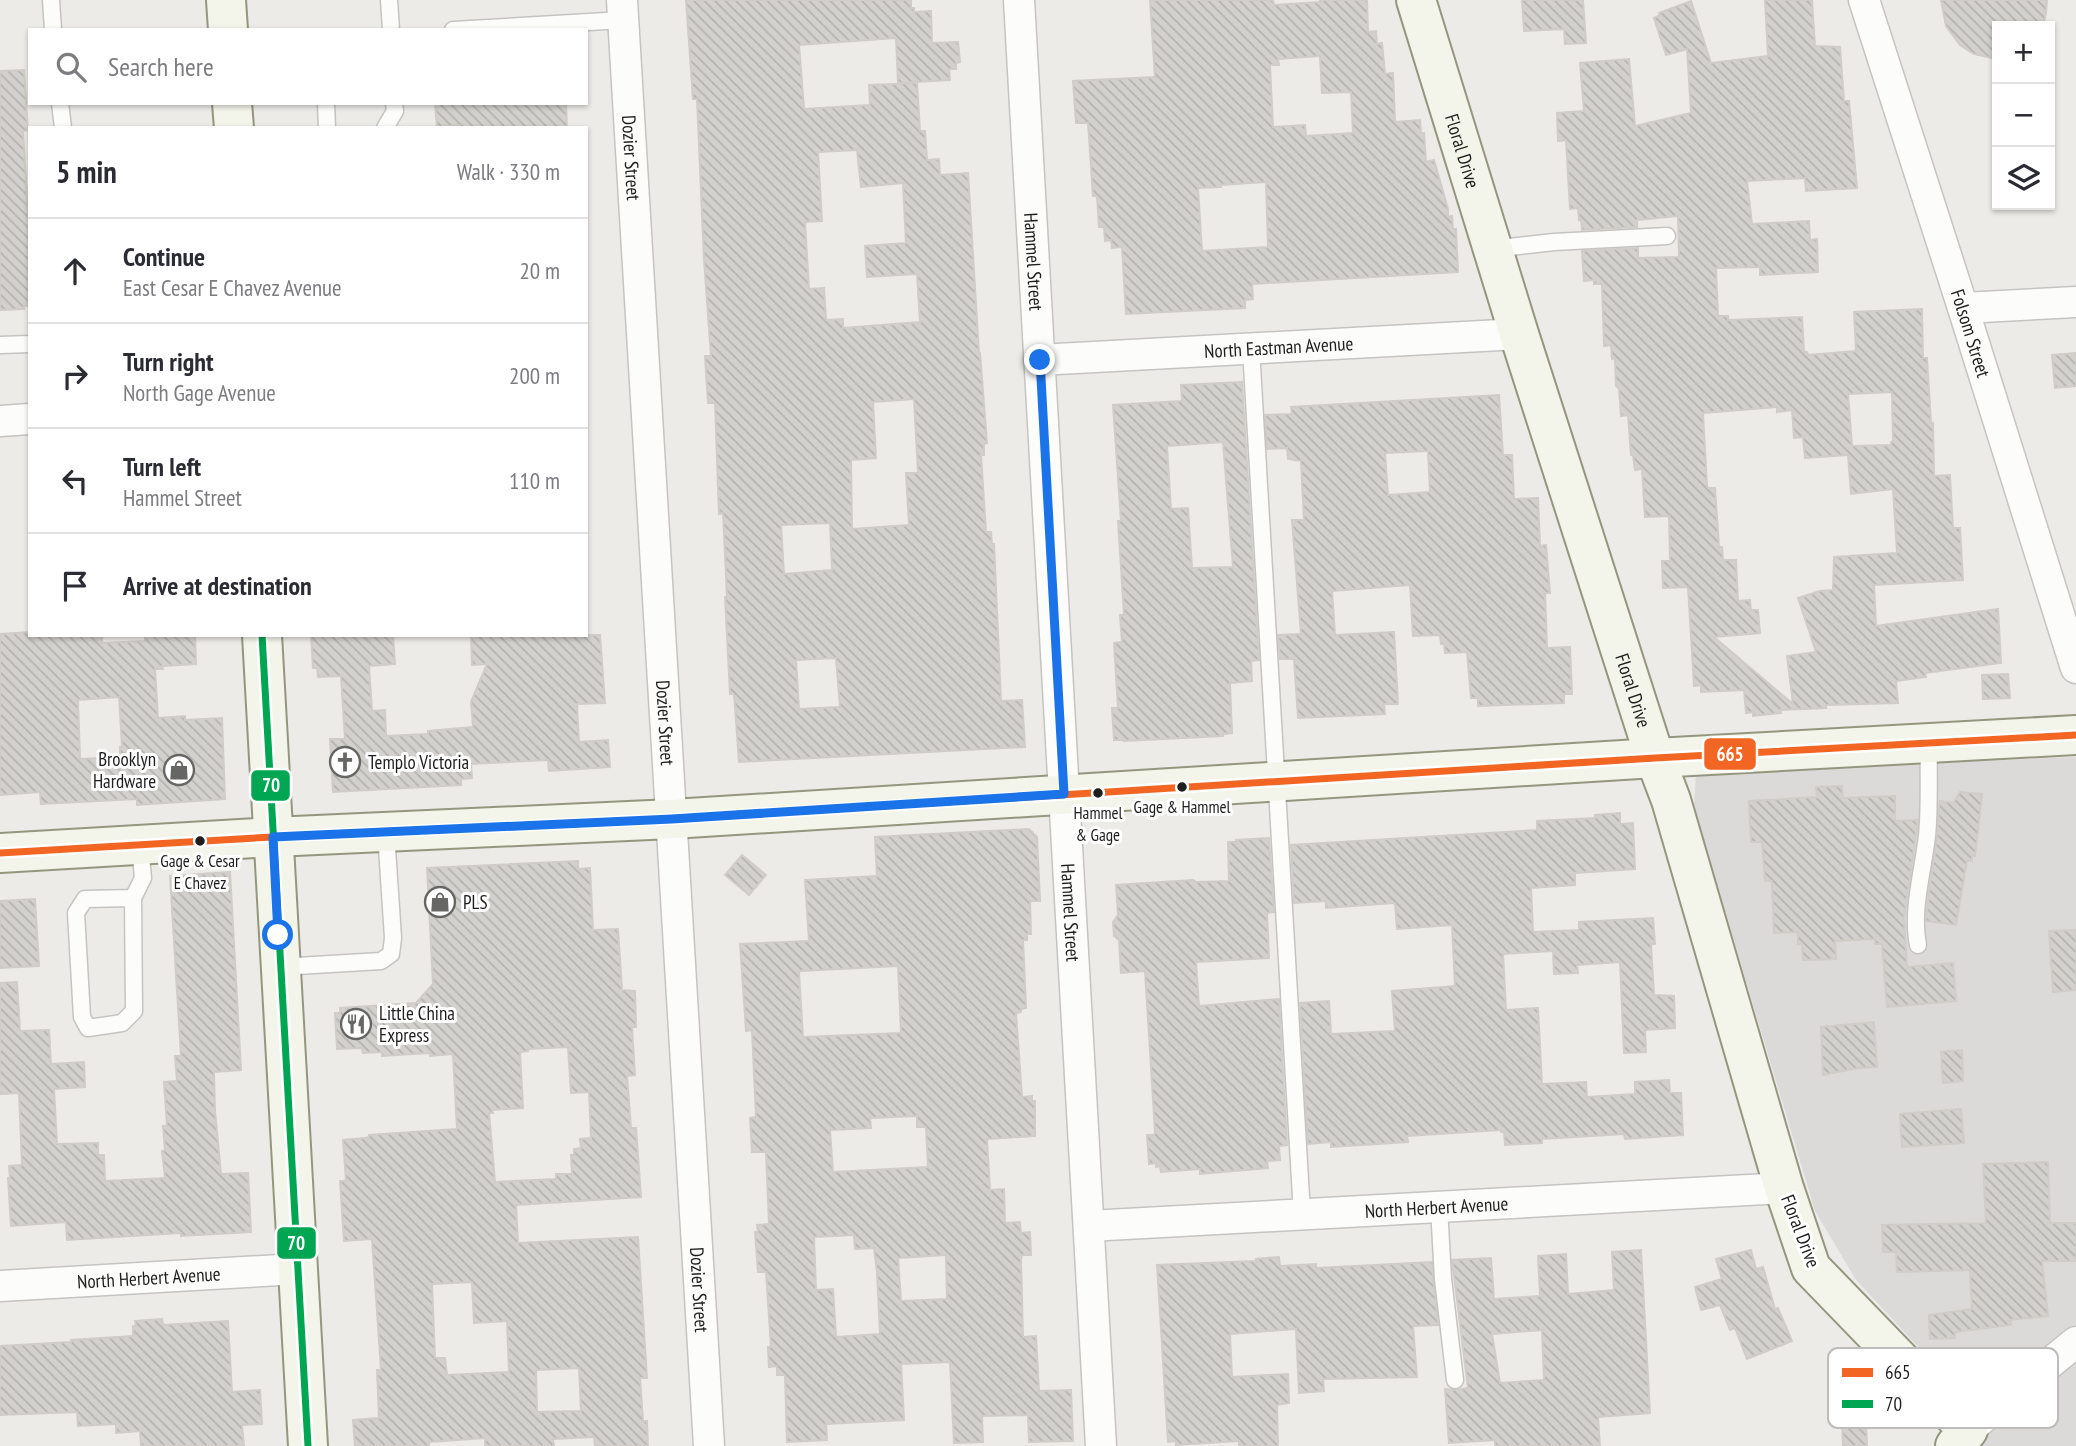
<!DOCTYPE html>
<html lang="en">
<head>
<meta charset="utf-8">
<style>
	:root { --surface:#fff; --page:#f7f7f7; --text:#2b2b33; --muted:#7c7c81; --line:#e1e1e2 }
	body { margin:0; font-family:"PT Sans Narrow",sans-serif; background:var(--page); color:var(--text) }
	.controls { position:absolute; right:21px; top:21px; display:grid; overflow:hidden; border-radius:0px; box-shadow:0 2px 5px #0004 }
	.controls button { width:63px; height:63px; display:grid; place-items:center; padding:0; border:0; border-bottom:2px solid var(--line); background:var(--surface); color:var(--text); font:35px sans-serif }
	.stop { position:absolute; width:21px; height:21px; margin:-16px; border:5px solid #1a73e8; border-radius:50%; background:#fff }
	.stop.end { background:#1a73e8; border-color:#fff; box-shadow:0 2px 7px #0008 }
	.list { margin:0; padding:0; list-style:none }
	h2 { display:flex; justify-content:space-between; align-items:center; height:91px; margin:0; padding:0 28px; font-size:30px }
	h2 small { font-size:23px; font-weight:400; color:var(--muted) }
	.list li { display:grid; grid-template-columns:46px 1fr auto; gap:21px; align-items:center; box-sizing:border-box; height:105px; padding:0 28px; border-top:2px solid var(--line) }
	.list b { display:block; font-size:26px; white-space:nowrap }
	.list p { margin:0; font-size:23px; white-space:nowrap; color:var(--muted) }
	.list em { font-size:23px; font-style:normal; color:var(--muted) }
	.icon { flex:none; width:38px; height:38px; fill:none; stroke:currentColor; stroke-width:2; stroke-linecap:round; stroke-linejoin:round }
	.map { position:relative; flex:none; width:2076px; height:1446px; overflow:hidden }
	.search { position:absolute; background:var(--surface); box-shadow:0 2px 5px #0004; left:28px; top:28px; width:560px; height:77px; display:flex; align-items:center; gap:18px; box-sizing:border-box; padding:0 24px; border-radius:0px; color:var(--muted); font-size:26px }
	.panel { position:absolute; background:var(--surface); box-shadow:0 2px 5px #0004; left:28px; top:126px; width:560px; height:511px; border-radius:0px }
	.map>svg:first-child { display:block }
</style>
</head>
<body>
<div class="map">
<svg width="2076" height="1446" viewBox="0 0 2076 1446">
	<defs>
		<pattern id="building-back-hatch" width="6" height="6" patternUnits="userSpaceOnUse" patternTransform="scale(1.75)"><rect width="6" height="6" fill="#d3d1ce"/><path d="M-1 5l2 2M0 0l6 6M5-1l2 2" fill="none" stroke="#b5b3b0"/></pattern>
	</defs>
	<rect width="100%" height="100%" fill="#edebe7"/>
	<polygon fill="#dcdad8" points="2076,757 2076,1446 1980,1446 1982,1442 1938,1368 1856,1280 1815,1211 1694,808 1696,772"/>
	<g fill="url(#building-back-hatch)" stroke="#d0cdc8" stroke-width="2" fill-rule="evenodd">
		<path d="M686 0H911V8H914V12L931 11 932 43 958 42 960 62 956 63V69H949L950 80 898 83 896 38 799 45 804 109 870 105 869 85 917 83 920 131H925L927 160 939 159 940 175 968 173 979 353H980L987 443 984 444V455H981L986 532H991L992 544H994L1001 701 1022 700 1025 747 739 762 734 694H730L725 597H727L723 513 719 514 715 403H708L705 356H711L704 260 697 99H693ZM857 150 861 187 903 183 906 243 865 246 867 277 917 274 920 322 843 328V319L826 320 824 288 809 289 805 222 822 221 818 152ZM914 399 918 473H906L909 525 852 529 851 460 876 458 873 402ZM830 523 832 570 784 574 781 525ZM836 658 840 707 799 709 796 660Z"/>
		<path d="M1150 0H1273L1274 5 1320 2V0H1367L1368 32 1376 31 1377 44 1382 43 1385 74 1393 73 1395 122 1420 120 1421 133H1424L1426 162 1434 160 1448 209V217L1452 216 1453 229H1456L1458 272 1252 284 1253 299 1245 300V308L1126 314 1122 247 1112 248 1111 240 1105 241 1104 227H1099L1097 196H1093L1088 123H1076L1073 81 1155 77ZM1320 56 1322 93 1351 92 1353 133 1306 136 1305 125 1273 127 1270 65H1279L1278 59ZM1266 182 1268 247 1202 251 1198 188 1221 187V185Z"/>
		<polygon points="1522,0 1583,0 1586,43 1565,44 1564,29 1524,31"/>
		<path d="M1765 0H1812L1815 46 1840 47 1844 101H1849L1857 188 1806 191 1805 178 1747 181 1752 224 1809 221 1810 240 1817 239 1818 272 1760 275V267L1716 268 1718 316H1728V320L1802 317 1804 352H1807L1808 355 1856 351 1854 312 1922 309 1923 358H1927L1931 423H1933L1934 476 1950 475 1953 528H1960L1963 580 1874 585 1876 626 1998 609 2001 663 1925 673 1926 677 1896 681 1898 703 1826 705V708L1780 710 1781 713 1753 716V712L1746 713 1744 690 1701 692V685L1694 686 1688 587 1663 588 1662 561H1670L1669 516 1645 517 1642 469 1635 470 1633 455H1631L1628 415 1621 416 1619 389 1616 386 1615 358 1612 359 1611 345 1604 346 1602 284H1594V280L1584 281 1582 251 1638 248V258L1679 257 1678 216 1637 220V227L1582 230 1581 219 1579 220 1578 208 1570 209 1566 140 1558 141 1557 113 1584 111 1580 63 1629 59 1635 126 1691 113 1687 49 1666 55 1654 18 1660 15 1659 13 1691 1 1711 63 1768 56ZM1892 392 1893 441 1891 442V445L1852 446 1848 394ZM1777 407V412L1792 410 1794 438 1803 437 1805 458 1848 455 1851 494 1893 489 1897 553 1834 557 1833 590 1820 591 1798 598 1816 652 1787 656 1793 704 1714 637 1760 633 1758 610H1751L1750 600 1738 601 1736 560H1723L1722 547H1719L1715 488H1708L1707 486 1703 413Z"/>
		<polygon points="1941,0 2047,0 2046,13 2043,26 1997,26 1997,59 1974,54 1960,45 1946,26"/>
		<polygon points="24,70 28,130 23,131 30,247 30,306 24,306 24,309 0,310 0,71"/>
		<polygon points="435,103 566,103 567,128 460,128 460,125 437,127"/>
		<polygon points="2076,353 2076,386 2055,388 2052,355"/>
		<path d="M1242 382 1259 660 1251 661 1252 681 1230 683 1232 733 1223 734V736L1124 741V740H1114L1112 708H1118L1114 643 1122 642 1120 615H1124L1118 521H1121L1113 405 1182 401 1181 385ZM1223 442 1233 567 1192 568 1188 508 1171 509 1167 446Z"/>
		<path d="M1499 395 1503 455H1512L1514 499 1538 498 1540 546 1546 545 1550 593H1545L1547 648 1570 647 1572 694H1564V703L1478 706V698H1471L1467 652 1445 653 1444 644H1441L1440 635 1413 636 1410 585 1332 591 1335 635 1394 632 1398 704H1384L1385 714 1298 718 1294 659H1280L1278 635 1301 634 1292 520H1304L1301 461 1288 459 1287 448 1267 449 1265 415 1292 414 1291 407ZM1428 451 1430 492 1388 495 1385 453Z"/>
		<path d="M30 632V635H102V643L145 641V635H195L196 664 162 666 163 669H155L158 718 185 716V720L222 718 225 799 137 805V799L41 804 40 792 0 795V634ZM119 697 122 747H120V757L80 759 78 700Z"/>
		<polygon points="311,635 393,635 395,664 369,666 372,711 385,710 386,736 428,734 428,731 473,727 471,702 487,664 472,665 471,635 600,635 605,703 577,704 579,742 608,740 610,767 549,771 548,760 471,764 472,778 461,779 461,785 333,792 330,739 345,739 341,676 318,677 317,668 313,668"/>
		<polygon points="2008,674 2010,698 1983,699 1982,675"/>
		<polygon points="1842,786 1843,798 1895,796 1895,821 1918,820 1904,918 1907,967 1953,963 1956,1001 1887,1007 1882,944 1875,944 1875,939 1835,941 1836,959 1803,960 1802,943 1798,944 1798,932 1774,933 1772,881 1765,881 1762,842 1751,842 1749,801 1817,797 1816,787"/>
		<polygon points="1960,792 1982,794 1975,856 1972,855 1972,861 1967,860 1956,925 1926,921 1929,892 1937,837 1939,806 1940,801 1953,803"/>
		<polygon points="1620,813 1620,824 1633,823 1635,869 1575,873 1575,885 1531,888 1533,932 1579,930 1579,922 1653,918 1655,944 1651,944 1654,995 1674,996 1675,1028 1645,1030 1646,1052 1624,1053 1620,962 1577,965 1578,973 1554,974 1553,951 1503,954 1506,1010 1538,1008 1542,1084 1586,1082 1587,1097 1635,1094 1635,1082 1669,1080 1670,1093 1681,1093 1683,1135 1625,1139 1624,1134 1542,1139 1542,1143 1505,1145 1504,1132 1501,1132 1501,1130 1407,1136 1408,1142 1331,1147 1331,1142 1308,1144 1300,1003 1329,1001 1331,1034 1395,1031 1392,991 1455,986 1452,925 1397,929 1395,903 1326,908 1326,901 1294,903 1291,845 1537,830 1537,821 1595,818 1595,815"/>
		<path d="M1029 829 1037 837 1040 901H1030L1031 934H1027V940H1023L1026 1008 1021 1009V1012L1016 1013 1022 1097 1032 1096V1101H1035V1136L987 1139 990 1190 1004 1189 1005 1223 1020 1222 1021 1233 1030 1232 1031 1255H1022L1021 1260 1023 1337 1036 1336 1039 1391 1071 1390 1073 1441 1029 1442 1028 1415 982 1416 983 1442 954 1443 950 1362 901 1364 904 1420 826 1424 827 1440 787 1442 785 1375H777V1366L769 1367 768 1347H771L766 1272H758L755 1232H758L757 1225 769 1224 766 1152H752L750 1118 756 1117 752 1030 746 1031 740 944 809 941 805 880 877 876 875 837ZM898 966 901 1033 803 1037 799 973 800 971ZM917 1116V1127H926L928 1167 833 1172 830 1130 871 1128 870 1118ZM854 1235 855 1249 874 1248 877 1272 880 1334 836 1337 833 1289 816 1290 814 1237ZM946 1255 947 1299 901 1301 898 1258Z"/>
		<polygon points="1269,838 1274,912 1267,913 1269,958 1196,962 1199,1006 1279,999 1287,1145 1279,1146 1280,1160 1267,1161 1268,1168 1200,1174 1200,1169 1161,1172 1160,1166 1156,1167 1156,1163 1149,1164 1147,1135 1154,1135 1155,1132 1145,971 1121,973 1119,940 1114,936 1113,922 1118,915 1116,885 1193,880 1196,882 1229,881 1228,842 1236,842 1236,840"/>
		<polygon points="742,855 766,875 749,895 725,875"/>
		<path d="M578 861V869L590 868 593 930 618 929 622 990 635 991 636 1027H632L635 1075 627 1076 631 1128H636L641 1197 516 1205 518 1243 638 1237 647 1378H640L643 1421H647L648 1446H595L594 1437 553 1439 554 1446H485V1438L429 1442V1446H355L353 1420 379 1418 377 1370H381L372 1239 344 1241 340 1181H346L343 1140 365 1138 369 1137V1135L457 1129 453 1054 430 1056V1053L382 1056V1052L363 1053 362 1048 337 1049 335 1013H340V1008L416 1003 433 984 427 868ZM568 1047 571 1093 589 1092 591 1138 580 1139 581 1148 574 1149V1155H571L572 1174H556V1179L495 1182 489 1113H493L492 1110 523 1108 520 1052 528 1051V1049ZM472 1282 474 1323 507 1321 509 1372 447 1375 445 1358H435L432 1284ZM579 1368 581 1411 537 1412 536 1370Z"/>
		<polygon points="230,872 241,1070 214,1072 215,1111 221,1174 248,1173 251,1232 181,1236 181,1233 67,1240 66,1222 11,1226 8,1178 10,1178 9,1166 22,1165 19,1093 0,1094 0,983 17,982 20,1031 49,1030 51,1064 84,1062 85,1087 54,1089 57,1144 98,1143 98,1155 104,1155 105,1181 165,1178 162,1151 165,1150 163,1126 167,1126 164,1082 177,1081 175,1056 181,1056 170,876"/>
		<polygon points="35,899 39,966 0,968 0,901"/>
		<polygon points="2076,930 2076,990 2053,992 2049,931"/>
		<polygon points="1874,1022 1877,1067 1858,1068 1823,1075 1821,1027"/>
		<polygon points="1962,1050 1963,1081 1943,1083 1941,1052"/>
		<polygon points="1961,1109 1964,1143 1902,1147 1900,1114"/>
		<polygon points="2048,1162 2050,1223 2076,1223 2076,1261 2042,1261 2048,1316 2010,1320 2011,1325 1955,1332 1955,1338 1930,1339 1929,1315 1972,1309 1970,1270 1897,1272 1896,1252 1883,1252 1882,1225 1986,1223 1983,1164"/>
		<path d="M1641 1250 1650 1413 1598 1417 1600 1446H1495V1440L1449 1443 1445 1389 1456 1390 1468 1388 1452 1260 1491 1258 1494 1299 1540 1296 1538 1256 1566 1254 1568 1294 1614 1290 1612 1252ZM1542 1330 1544 1380 1500 1383 1492 1334Z"/>
		<polygon points="1751,1250 1756,1269 1763,1267 1775,1309 1778,1308 1792,1341 1747,1359 1735,1328 1730,1330 1720,1305 1701,1310 1695,1287 1722,1279 1716,1259"/>
		<polygon points="1279,1257 1280,1266 1316,1264 1316,1268 1432,1262 1438,1325 1413,1326 1417,1377 1323,1379 1324,1391 1299,1393 1296,1329 1230,1334 1232,1377 1288,1374 1289,1403 1277,1405 1278,1446 1239,1446 1239,1441 1176,1445 1176,1441 1168,1442 1157,1265 1256,1261 1256,1259"/>
		<polygon points="162,1319 163,1325 228,1321 232,1392 260,1390 262,1424 242,1425 244,1446 141,1446 140,1431 116,1433 116,1424 78,1426 77,1412 0,1415 0,1346 71,1342 71,1340 133,1336 133,1326 136,1326 135,1321"/>
		<polygon points="1866,1423 1867,1446 1843,1446 1842,1424"/>
	</g>
	<g fill="none" stroke-linecap="round" stroke-linejoin="round">
		<g stroke="#c5c4c3" stroke-width="19">
			<g id="lane">
				<polyline points="51,0 53,30"/>
				<polyline points="389,0 391,30"/>
				<polyline points="453,30 623,20"/>
				<polyline points="60,103 63,128"/>
				<polyline points="326,103 327,128"/>
				<polyline points="385,128 395,111 394,103"/>
				<polyline points="1492,249 1554,242 1667,236"/>
				<polyline points="0,345 30,344"/>
				<polyline points="1251,349 1302,1214"/>
				<polyline points="133,898 85,899 76,913 82,1017 88,1028 122,1023 134,1011 133,898 143,878 140,845"/>
				<path d="M1918 945C1911 912 1923 870 1927 836 1930 806 1928 774 1929 743"/>
				<polyline points="280,967 381,961 391,954 393,938 386,833"/>
				<polyline points="1439,1207 1443,1279 1455,1380"/>
			</g>
		</g>
		<g stroke="#c5c4c3" stroke-width="33">
			<g id="street">
				<path id="s1" d="M622 0 709 1446"/>
				<path id="s2" d="M1019 0 1101 1446"/>
				<path id="s3" d="M1864 0 1963 308 2076 668"/>
				<polyline points="1963,308 2076,302"/>
				<path id="s4" d="M1039 360 1519 334"/>
				<polyline points="0,421 30,419"/>
				<path id="s5" d="M1089 1226 1784 1188"/>
				<path id="s6" d="M0 1286 298 1269"/>
				<polyline points="1968,1430 2076,1342"/>
			</g>
		</g>
		<g stroke="#94977e" stroke-width="42">
			<g id="secondary">
				<polyline points="226,0 228,30"/>
				<path id="s7" d="M1416 0 1519 334 1655 758 1671 800 1784 1188 1811 1268 1968 1430 1955 1446"/>
				<polyline points="232,103 234,128"/>
				<polyline points="262,635 308,1446"/>
				<polyline points="0,853 273,837 672,819 1655,758 2076,735"/>
			</g>
		</g>
		<use href="#lane" stroke="#fcfcfb" stroke-width="16"/>
		<use href="#street" stroke="#fcfcfb" stroke-width="30"/>
		<use href="#secondary" stroke="#f3f4ea" stroke-width="38"/>
		<g stroke="#fff" stroke-width="12">
			<polyline id="bus-1" points="0,853 273,837 672,819 1655,758 2076,735"/>
		</g>
		<g stroke="#fff" stroke-width="12">
			<polyline id="bus-2" points="262,635 308,1446"/>
		</g>
		<use href="#bus-1" stroke="#f26522" stroke-width="7"/>
		<use href="#bus-2" stroke="#00a651" stroke-width="7"/>
	</g>
	<g fill="none" stroke-linecap="round" stroke-linejoin="round">
		<polyline stroke="#1a73e8" stroke-width="9" points="278,935 273,837 672,819 1064,794 1040,360"/>
	</g>
	<defs>
		<g id="church-ring" transform="scale(1.575)"><circle r="9.5" fill="#fff" stroke="#666664" stroke-width="1.5"/><path d="M-1.2-6h2.4v3.5h3.3v2.4h-3.3V6h-2.4V-.1h-3.3v-2.4h3.3Z" fill="#666664"/></g>
		<g id="shop-ring" transform="scale(1.575)"><circle r="9.5" fill="#fff" stroke="#666664" stroke-width="1.5"/><path d="M-5-2.5h2.3a2.7 3.5 0 0 1 5.4 0H5L5.5 6h-11ZM-1.5-2.5h3a1.5 2.3 0 0 0-3 0Z" fill="#666664"/></g>
		<g id="restaurant-ring" transform="scale(1.575)"><circle r="9.5" fill="#fff" stroke="#666664" stroke-width="1.5"/><path d="M-5-6h1v4h1v-4h1v4h1v-4h1v5L-1.5 .5V6h-2V.5L-5-1ZM5-6V6H3V1.5H1.5Q1.5-4 5-6Z" fill="#666664"/></g>
	</defs>
	<g fill-rule="evenodd">
		<use href="#church-ring" x="345" y="762"/>
		<use href="#shop-ring" x="179" y="770"/>
		<use href="#shop-ring" x="440" y="902"/>
		<use href="#restaurant-ring" x="356" y="1024"/>
	</g>
	<g fill="#1e1e1e" stroke="#fff" stroke-width="2.5">
		<circle cx="1182" cy="787" r="6"/>
		<circle cx="1098" cy="793" r="6"/>
		<circle cx="200" cy="841" r="6"/>
	</g>
	<g text-anchor="middle" dominant-baseline="central" stroke-width="6" stroke-linejoin="round" paint-order="stroke">
		<g font-size="17" fill="#1e1e1e" stroke="#fff">
			<text x="1182" y="807">Gage &amp; Hammel</text>
			<text x="1098" y="813">Hammel<tspan x="1098" dy="22">&amp; Gage</tspan></text>
			<text x="200" y="861">Gage &amp; Cesar<tspan x="200" dy="22">E Chavez</tspan></text>
		</g>
		<g font-size="19" fill="#1e1e1e" stroke="#fff">
			<text stroke="none"><textPath href="#s7" startOffset="158">Floral Drive</textPath></text>
			<text stroke="none"><textPath href="#s1" startOffset="158">Dozier Street</textPath></text>
			<text stroke="none"><textPath href="#s2" startOffset="262">Hammel Street</textPath></text>
			<text stroke="none"><textPath href="#s3" startOffset="350">Folsom Street</textPath></text>
			<text stroke="none"><textPath href="#s4" startOffset="240">North Eastman Avenue</textPath></text>
			<text stroke="none"><textPath href="#s7" startOffset="724">Floral Drive</textPath></text>
			<text stroke="none"><textPath href="#s1" startOffset="724">Dozier Street</textPath></text>
			<text stroke="none"><textPath href="#s2" startOffset="914">Hammel Street</textPath></text>
			<text stroke="none"><textPath href="#s5" startOffset="348">North Herbert Avenue</textPath></text>
			<text transform="translate(1801 1231) rotate(69)">Floral Drive</text>
			<text stroke="none"><textPath href="#s6" startOffset="149">North Herbert Avenue</textPath></text>
			<text stroke="none"><textPath href="#s1" startOffset="1292">Dozier Street</textPath></text>
		</g>
		<g font-size="19" fill="#1e1e1e" stroke="#fff" text-anchor="start">
			<text x="156" y="759" text-anchor="end">Brooklyn<tspan x="156" dy="22">Hardware</tspan></text>
			<text x="368" y="762">Templo Victoria</text>
			<text x="463" y="902">PLS</text>
			<text x="379" y="1013">Little China<tspan x="379" dy="22">Express</tspan></text>
		</g>
	</g>
	<rect x="1828" y="1348" width="230" height="80" rx="10" fill="#fff" stroke="#bcbcbc" stroke-width="2"/>
	<rect x="1842" y="1368" width="31" height="9" fill="#f26522"/>
	<rect x="1842" y="1400" width="31" height="8" fill="#00a651"/>
	<g font-size="19" fill="#1e1e1e">
		<text x="1885" y="1379">665</text>
		<text x="1885" y="1411">70</text>
	</g>
	<g stroke="#fff" stroke-width="2.5">
		<rect x="1703" y="737" width="54" height="34" rx="7" fill="#f26522"/>
		<rect x="250" y="769" width="41" height="33" rx="7" fill="#00a651"/>
		<rect x="276" y="1226" width="41" height="34" rx="7" fill="#00a651"/>
	</g>
	<g font-size="19" text-anchor="middle" font-weight="bold" fill="#fff">
		<text x="1730" y="761">665</text>
		<text x="271" y="792">70</text>
		<text x="296" y="1250">70</text>
	</g>
</svg>
<div class="controls">
<button>+</button>
<button>−</button>
<button><svg class="icon" aria-label="layers" viewBox="0 0 24 24"><path d="M12 4l9 5-9 5-9-5zM3 14l9 5 9-5"/></svg></button>
</div>
<div class="stop" style="left:278px;top:935px"></div>
<div class="stop end" style="left:1040px;top:360px"></div>
<div class="search"><svg class="icon" aria-label="search" viewBox="0 0 24 24"><circle cx="10" cy="10" r="6"/><path d="M15 15l6 6"/></svg>Search here</div>
<section class="panel">
<h2>5 min<small>Walk · 330 m</small></h2>
<ul class="list">
<li><svg class="icon" aria-label="ahead" viewBox="0 0 24 24"><path d="M12 20V5M6 11l6-6 6 6"/></svg><div><b>Continue</b><p>East Cesar E Chavez Avenue</p></div><em>20 m</em></li>
<li><svg class="icon" aria-label="right" viewBox="0 0 24 24"><path d="M7 20v-9h11M14 6l5 5-5 5"/></svg><div><b>Turn right</b><p>North Gage Avenue</p></div><em>200 m</em></li>
<li><svg class="icon" aria-label="left" viewBox="0 0 24 24"><path d="M17 20v-9H6M10 6l-5 5 5 5"/></svg><div><b>Turn left</b><p>Hammel Street</p></div><em>110 m</em></li>
<li><svg class="icon" aria-label="arrive" viewBox="0 0 24 24"><path d="M6 21V4h12l-3 4 3 4H6"/></svg><div><b>Arrive at destination</b></div></li>
</ul>
</section>
</div>
</body>
</html>
